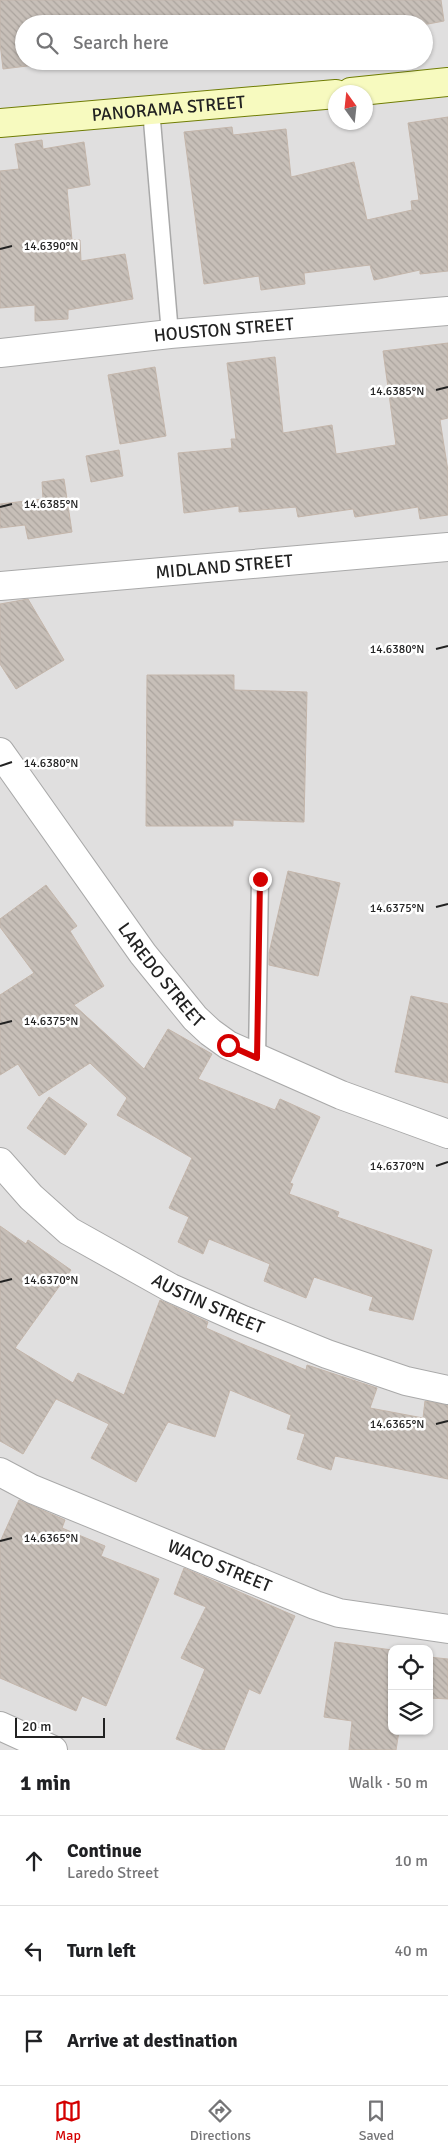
<!DOCTYPE html>
<html lang="en">
<head>
<meta charset="utf-8">
<style>
	:root { --surface:#fff; --page:#f2f2f2; --text:#202124; --muted:#757577; --line:#e0e0e0; --accent:#d40000 }
	body { margin:0; font-family:Signika,sans-serif; background:var(--page); color:var(--text) }
	.controls { position:absolute; right:15px; bottom:15px; display:grid; overflow:hidden; border-radius:10px; box-shadow:0 1px 4px #0004 }
	.controls button { width:45px; height:45px; display:grid; place-items:center; padding:0; border:0; border-bottom:1px solid var(--line); background:var(--surface); color:var(--text); font:25px sans-serif }
	.compass { position:absolute; left:328px; top:85px; width:45px; height:45px; border-radius:50%; background:var(--surface); box-shadow:0 1px 4px #0004; rotate:345deg }
	.scale { position:absolute; left:15px; bottom:12px; width:90px; box-sizing:border-box; padding-left:5px; border:2px solid #222; border-top:0; font-size:14px; line-height:18px; white-space:nowrap; color:#222; -webkit-text-stroke:4px #fff; paint-order:stroke }
	.stop { position:absolute; width:15px; height:15px; margin:-11px; border:4px solid #d40000; border-radius:50%; background:#fff }
	.stop.end { background:#d40000; border-color:#fff; box-shadow:0 1px 5px #0008 }
	.list { margin:0; padding:0; list-style:none }
	h2 { display:flex; justify-content:space-between; align-items:center; height:65px; margin:0; padding:0 20px; font-size:21px }
	h2 small { font-size:16px; font-weight:400; color:var(--muted) }
	.list li { display:grid; grid-template-columns:32px 1fr auto; gap:15px; align-items:center; box-sizing:border-box; height:90px; padding:0 20px; border-top:1px solid var(--line) }
	.list b { display:block; font-size:19px; white-space:nowrap }
	.list p { margin:0; font-size:16px; white-space:nowrap; color:var(--muted) }
	.list em { font-size:16px; font-style:normal; color:var(--muted) }
	.icon { flex:none; width:28px; height:28px; fill:none; stroke:currentColor; stroke-width:2; stroke-linecap:round; stroke-linejoin:round }
	.map { position:relative; flex:none; width:448px; height:1750px; overflow:hidden }
	.search { position:absolute; background:var(--surface); box-shadow:0 1px 4px #0004; left:15px; right:15px; top:15px; height:55px; display:flex; align-items:center; gap:12px; box-sizing:border-box; padding:0 18px; border-radius:28px; color:var(--muted); font-size:19px }
	.sheet { height:335px; background:var(--surface) }
	nav { display:flex; justify-content:space-around; align-items:center; box-sizing:border-box; height:70px; border-top:1px solid var(--line); background:var(--surface); font-size:14px; color:var(--muted) }
	nav a { display:grid; justify-items:center; gap:2px }
	nav .on { color:var(--accent) }
	.map>svg:first-child { display:block }
</style>
</head>
<body>
<div class="map">
<svg width="448" height="1750" viewBox="0 0 448 1750">
	<defs>
		<pattern id="building-back-hatch" width="6" height="6" patternUnits="userSpaceOnUse" patternTransform="scale(1.25)"><rect width="6" height="6" fill="#c7bfb8"/><path d="M-1 5l2 2M0 0l6 6M5-1l2 2" fill="none" stroke="#aba49e"/></pattern>
	</defs>
	<rect width="100%" height="100%" fill="#f2efe9"/>
	<path fill="#e0dfdf" fill-rule="evenodd" d="M0 0H448V1750H0ZM24 24H424V61H24ZM336 92H366V122H336ZM392 1649H429V1731H392Z"/>
	<g fill="url(#building-back-hatch)" stroke="#c4b6ab">
		<polygon points="0,0 441,0 444,21 428,24 24,24 24,61 51,61 51,63 3,69 0,43"/>
		<polygon points="448,117 448,271 420,274 420,270 374,280 370,265 304,273 305,284 261,290 259,276 204,284 184,132 232,127 233,135 286,129 291,177 354,162 367,220 412,210 411,201 419,200 408,123"/>
		<polygon points="42,140 43,149 84,142 90,185 67,189 72,240 80,240 81,261 125,254 133,299 68,310 68,319 35,321 35,305 0,308 0,171 19,169 15,144"/>
		<polygon points="448,343 448,418 440,420 448,471 448,515 420,519 418,507 355,517 353,509 298,517 296,507 239,512 239,506 184,513 178,453 232,448 231,439 236,439 227,363 275,357 283,433 332,425 336,454 396,445 383,351"/>
		<polygon points="155,367 166,436 120,444 108,375"/>
		<polygon points="119,450 123,476 91,482 86,456"/>
		<polygon points="64,479 72,532 28,539 25,525 0,528 0,504 43,499 42,482"/>
		<polygon points="28,599 64,660 16,689 0,664 0,604"/>
		<polygon points="147,675 234,675 234,690 307,692 304,822 233,820 233,826 146,826"/>
		<polygon points="288,871 340,883 318,976 269,965 269,953"/>
		<polygon points="46,885 77,926 70,931 104,986 74,1005 144,1069 168,1029 212,1054 198,1079 275,1110 280,1099 320,1117 290,1183 293,1184 289,1194 339,1212 337,1217 432,1250 413,1320 369,1310 373,1297 314,1277 306,1298 264,1281 270,1264 209,1239 203,1254 178,1242 189,1217 169,1208 192,1158 117,1115 127,1098 90,1063 39,1096 18,1064 0,1075 0,995 34,973 0,927 0,919"/>
		<polygon points="411,996 448,1004 448,1083 395,1072"/>
		<polygon points="49,1097 87,1124 65,1155 27,1128"/>
		<polygon points="0,1226 26,1244 28,1240 71,1270 15,1348 73,1383 78,1373 124,1395 160,1300 208,1322 206,1328 247,1346 306,1370 307,1365 377,1388 370,1408 423,1418 425,1401 448,1405 448,1479 335,1456 331,1470 297,1459 305,1434 287,1429 291,1415 230,1390 215,1437 168,1422 136,1482 91,1458 109,1424 56,1399 23,1454 0,1441"/>
		<polygon points="19,1500 65,1520 62,1528 105,1546 101,1556 159,1579 106,1706 82,1696 76,1711 0,1678 0,1542"/>
		<polygon points="184,1568 295,1616 260,1694 249,1689 224,1750 204,1750 176,1739 205,1669 181,1658 206,1607 174,1594"/>
		<polygon points="335,1642 392,1650 392,1731 399,1731 396,1750 349,1750 352,1721 324,1717"/>
		<polygon points="429,1657 448,1659 448,1699 429,1698"/>
	</g>
	<g fill="none" stroke-linecap="round" stroke-linejoin="round">
		<g stroke="#a9a9a9" stroke-width="19">
			<g id="lane">
				<polyline points="151,109 170,334"/>
				<polyline points="257,1058 260,879"/>
			</g>
		</g>
		<g stroke="#a9a9a9" stroke-width="30">
			<g id="street">
				<path id="s1" d="M0 353 170 334 448 311"/>
				<path id="s2" d="M0 586 448 547"/>
				<path id="s3" d="M0 752 143 954 195 1018 210 1032 228 1045 341 1095 448 1134"/>
				<path id="s4" d="M0 1162 31 1197 69 1231 171 1288 243 1320 327 1354 406 1381 448 1390"/>
				<path id="s5" d="M0 1472 32 1489 315 1605 339 1613 448 1629"/>
				<polyline points="0,1726 53,1750"/>
			</g>
		</g>
		<g stroke="#707d05" stroke-width="30">
			<g id="secondary">
				<polyline points="351,92 448,82"/>
				<path id="s6" d="M0 123 336 94"/>
			</g>
		</g>
		<use href="#lane" stroke="#fff" stroke-width="16"/>
		<use href="#street" stroke="#fff" stroke-width="28"/>
		<use href="#secondary" stroke="#f7fabf" stroke-width="28"/>
	</g>
	<g fill="none" stroke-linecap="round" stroke-linejoin="round">
		<polyline stroke="#d40000" stroke-width="6" points="228,1045 257,1058 260,879"/>
	</g>
	<path fill="none" stroke="#222" stroke-width="2" d="M0 249 12 246M436 390 448 387M0 507 12 504M436 649 448 646M0 766 12 762M436 907 448 904M0 1024 12 1021M436 1166 448 1162M0 1282 12 1279M436 1424 448 1421M0 1541 12 1538"/>
	<g text-anchor="middle" dominant-baseline="central" stroke-width="5" stroke-linejoin="round" paint-order="stroke">
		<g font-size="18" fill="#222" stroke="#fff">
			<text stroke="none"><textPath href="#s6" startOffset="169">PANORAMA STREET</textPath></text>
			<text stroke="none"><textPath href="#s1" startOffset="225">HOUSTON STREET</textPath></text>
			<text stroke="none"><textPath href="#s2" startOffset="225">MIDLAND STREET</textPath></text>
			<text stroke="none"><textPath href="#s3" startOffset="275">LAREDO STREET</textPath></text>
			<text stroke="none"><textPath href="#s4" startOffset="255">AUSTIN STREET</textPath></text>
			<text stroke="none"><textPath href="#s5" startOffset="239">WACO STREET</textPath></text>
		</g>
	</g>
	<g font-size="12" text-anchor="middle" fill="#222" stroke="#fff" stroke-width="5" stroke-linejoin="round" paint-order="stroke">
		<text x="51" y="250">14.6390°N</text>
		<text x="397" y="395">14.6385°N</text>
		<text x="51" y="508">14.6385°N</text>
		<text x="397" y="653">14.6380°N</text>
		<text x="51" y="767">14.6380°N</text>
		<text x="397" y="912">14.6375°N</text>
		<text x="51" y="1025">14.6375°N</text>
		<text x="397" y="1170">14.6370°N</text>
		<text x="51" y="1284">14.6370°N</text>
		<text x="397" y="1428">14.6365°N</text>
		<text x="51" y="1542">14.6365°N</text>
	</g>
</svg>
<div class="controls">
<button><svg class="icon" aria-label="locate" viewBox="0 0 24 24"><circle cx="12" cy="12" r="6"/><path d="M12 2v4M12 18v4M2 12h4M18 12h4"/></svg></button>
<button><svg class="icon" aria-label="layers" viewBox="0 0 24 24"><path d="M12 4l9 5-9 5-9-5zM3 14l9 5 9-5"/></svg></button>
</div>
<svg class="compass" viewBox="-18 -18 36 36"><path d="M0-13l5 13h-10z" fill="#e53935"/><path d="M0 13l5-13h-10z" fill="#757577"/></svg>
<div class="scale">20 m</div>
<div class="stop" style="left:228px;top:1045px"></div>
<div class="stop end" style="left:260px;top:879px"></div>
<div class="search"><svg class="icon" aria-label="search" viewBox="0 0 24 24"><circle cx="10" cy="10" r="6"/><path d="M15 15l6 6"/></svg>Search here</div>
</div>
<section class="sheet">
<h2>1 min<small>Walk · 50 m</small></h2>
<ul class="list">
<li><svg class="icon" aria-label="ahead" viewBox="0 0 24 24"><path d="M12 20V5M6 11l6-6 6 6"/></svg><div><b>Continue</b><p>Laredo Street</p></div><em>10 m</em></li>
<li><svg class="icon" aria-label="left" viewBox="0 0 24 24"><path d="M17 20v-9H6M10 6l-5 5 5 5"/></svg><div><b>Turn left</b></div><em>40 m</em></li>
<li><svg class="icon" aria-label="arrive" viewBox="0 0 24 24"><path d="M6 21V4h12l-3 4 3 4H6"/></svg><div><b>Arrive at destination</b></div></li>
</ul>
</section>
<nav>
<a class="on"><svg class="icon" aria-label="map" viewBox="0 0 24 24"><path d="M3 6l6-2 6 2 6-2v14l-6 2-6-2-6 2zM9 4v14M15 6v14"/></svg>Map</a>
<a><svg class="icon" aria-label="directions" viewBox="0 0 24 24"><path d="M12 3l9 9-9 9-9-9zM9 14v-3h6M13 9l2 2-2 2"/></svg>Directions</a>
<a><svg class="icon" aria-label="saved" viewBox="0 0 24 24"><path d="M7 4h10v16l-5-4-5 4z"/></svg>Saved</a>
</nav>
</body>
</html>
